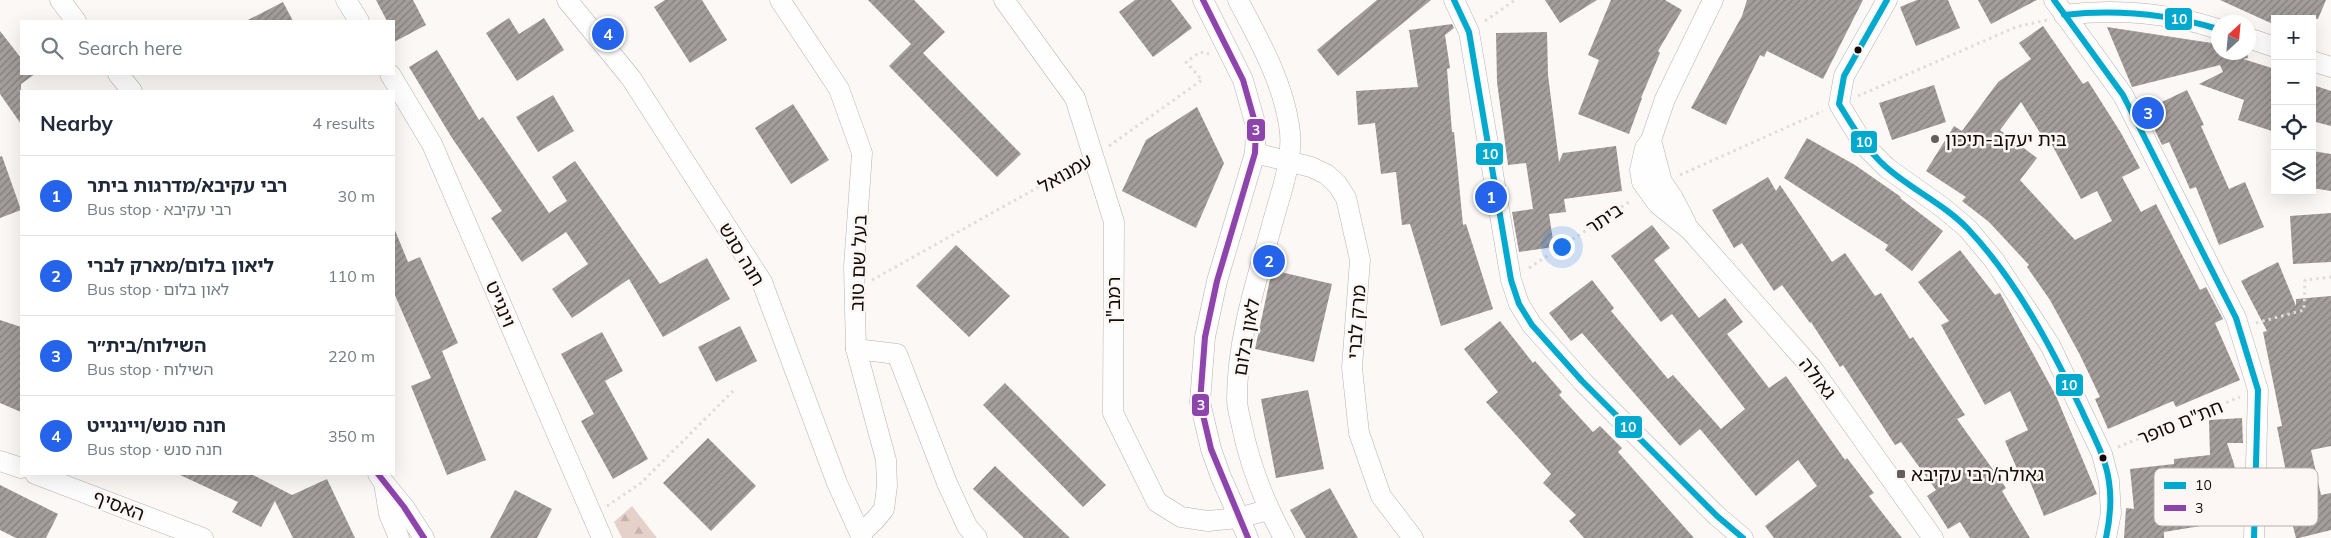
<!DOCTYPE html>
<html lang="en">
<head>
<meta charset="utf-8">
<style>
	:root { --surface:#fff; --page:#f2f2f3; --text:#1f2937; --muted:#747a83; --line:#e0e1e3; --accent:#2563eb }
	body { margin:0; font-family:Mulish,"Noto Sans Hebrew",sans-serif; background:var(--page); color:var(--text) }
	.controls { position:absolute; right:15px; top:15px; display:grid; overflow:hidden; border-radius:0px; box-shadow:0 5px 20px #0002 }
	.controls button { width:45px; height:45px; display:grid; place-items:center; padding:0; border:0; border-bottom:1px solid var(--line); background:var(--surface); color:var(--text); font:25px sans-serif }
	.compass { position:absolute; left:2211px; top:15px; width:45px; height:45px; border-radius:50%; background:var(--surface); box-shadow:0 5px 20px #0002; rotate:26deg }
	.you { position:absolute; left:1561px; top:246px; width:18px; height:18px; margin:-12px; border:4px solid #fff; border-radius:50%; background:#1a73e8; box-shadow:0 0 0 8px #1a73e833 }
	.badge { display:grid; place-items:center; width:32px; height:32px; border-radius:50%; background:var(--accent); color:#fff; font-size:16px; font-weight:700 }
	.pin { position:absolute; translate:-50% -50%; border:2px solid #fff; box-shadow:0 1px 5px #0006 }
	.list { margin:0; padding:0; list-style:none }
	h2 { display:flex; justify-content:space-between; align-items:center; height:65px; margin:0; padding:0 20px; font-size:21px }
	h2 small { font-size:16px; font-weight:400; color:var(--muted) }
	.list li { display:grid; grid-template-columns:32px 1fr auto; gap:15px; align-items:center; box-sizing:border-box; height:80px; padding:0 20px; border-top:1px solid var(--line) }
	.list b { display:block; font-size:19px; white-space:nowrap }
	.list p { margin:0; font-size:16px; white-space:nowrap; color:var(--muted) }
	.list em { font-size:16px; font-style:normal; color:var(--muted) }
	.icon { flex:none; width:28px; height:28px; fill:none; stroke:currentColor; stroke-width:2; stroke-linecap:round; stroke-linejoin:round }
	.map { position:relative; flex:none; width:2331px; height:538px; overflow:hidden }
	.search { position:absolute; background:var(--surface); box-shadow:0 5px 20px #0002; left:20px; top:20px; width:375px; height:55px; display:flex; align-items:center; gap:12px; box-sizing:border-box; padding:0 18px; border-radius:0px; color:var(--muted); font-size:19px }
	.panel { position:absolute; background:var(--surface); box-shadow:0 5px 20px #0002; left:20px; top:90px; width:375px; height:385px; border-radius:0px }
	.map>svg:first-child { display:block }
</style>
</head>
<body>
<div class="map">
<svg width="2331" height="538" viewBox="0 0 2331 538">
	<defs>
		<pattern id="forest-firs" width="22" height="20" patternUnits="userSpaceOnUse" patternTransform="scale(1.25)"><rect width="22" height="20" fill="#e5d1c9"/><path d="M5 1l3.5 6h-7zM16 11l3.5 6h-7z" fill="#c4b2ab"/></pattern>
		<pattern id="building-hatch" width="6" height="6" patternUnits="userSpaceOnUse" patternTransform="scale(1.25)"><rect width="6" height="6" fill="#a39e9b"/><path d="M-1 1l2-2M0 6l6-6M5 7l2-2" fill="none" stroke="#847f7c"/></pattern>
	</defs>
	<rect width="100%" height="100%" fill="#fbf8f6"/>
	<polygon fill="url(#forest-firs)" points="632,506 657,538 622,538 614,522"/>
	<g fill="url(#building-hatch)" fill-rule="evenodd">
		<polygon points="376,0 413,0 426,25 394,42 394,21 387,21"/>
		<polygon points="665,0 702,0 727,40 690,63 654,7"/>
		<polygon points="868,0 914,0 945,32 923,53 1021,154 997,177 889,66 911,44"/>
		<polygon points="1135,0 1171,0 1192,28 1153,57 1119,12"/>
		<polygon points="1377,0 1431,0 1338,76 1317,50"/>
		<polygon points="1545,0 1597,0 1560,23"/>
		<polygon points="1611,0 1665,0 1682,10 1658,51 1660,53 1641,98 1642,98 1629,134 1578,114 1599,60 1588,55"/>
		<polygon points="1747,0 1863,0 1823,79 1767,51 1764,57 1760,55 1726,125 1691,108 1742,16"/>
		<polygon points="1917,0 1948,0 1960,28 1916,46 1900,7"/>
		<polygon points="1978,0 2037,0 1991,24"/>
		<polygon points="2220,0 2326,0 2318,19 2275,19 2275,25"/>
		<polygon points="283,2 293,21 246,21"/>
		<polygon points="509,18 519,34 544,18 564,50 517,81 486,33"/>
		<polygon points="1452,24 1454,28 1445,35 1450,68 1447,69 1452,132 1454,132 1463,225 1466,224 1493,309 1441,326 1410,224 1402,225 1396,172 1381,174 1375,123 1358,125 1356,91 1418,87 1409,30"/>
		<path d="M2043 26 2083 84 2088 81 2121 133 2140 168 2122 177 2141 212 2156 204 2200 290 2206 287 2223 319 2215 323 2240 380 2176 407 2173 401 2108 429 2095 399 2100 397 2080 355 2050 300 2027 267 2029 265 1989 222 1962 201 1966 197 1926 171 1954 126 1962 131 1998 82 2031 59 2019 43ZM2021 102 2047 144 2050 141 2081 199 2097 191 2112 221 2075 240 2020 180 2037 158 2000 130Z"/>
		<polygon points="2107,27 2218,44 2218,52 2247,52 2248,58 2243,59 2275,69 2275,132 2238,120 2244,100 2199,84 2223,72 2220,65 2132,87"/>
		<polygon points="0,31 21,58 21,74 35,74 21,84 21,124 0,94"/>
		<polygon points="1547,32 1548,75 1559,162 1563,153 1616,146 1622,191 1564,199 1566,212 1549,214 1554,247 1519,252 1512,212 1533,209 1526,163 1508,165 1497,82 1496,33"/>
		<polygon points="437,50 479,120 483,117 549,213 567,201 552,177 575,161 660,284 707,258 730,299 663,337 629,279 572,318 552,289 588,264 566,232 522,262 491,218 502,211 452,138 409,67"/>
		<polygon points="1934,85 1946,122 1892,140 1879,103"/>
		<polygon points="2316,86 2331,91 2331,126 2312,121 2312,100"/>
		<polygon points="2187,90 2204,125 2201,126 2229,189 2245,182 2264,227 2219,245 2196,187 2190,189 2169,142 2162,145 2145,110"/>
		<polygon points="553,95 574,131 538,152 516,117"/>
		<polygon points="793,104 829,160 791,184 755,128"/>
		<polygon points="1197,107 1224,163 1196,228 1122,191 1146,140"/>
		<polygon points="1807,138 1855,165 1901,197 1900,198 1943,231 1912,271 1885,250 1888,245 1784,178"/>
		<polygon points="2312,151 2331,154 2331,191 2312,188"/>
		<polygon points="2,156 21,210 0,218 0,157"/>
		<polygon points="1768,177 1776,191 1780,185 1832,262 1845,253 1875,296 1881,293 1910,339 1913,337 1965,415 1957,419 2006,488 2002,491 2030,538 1970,538 1960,522 1948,529 1927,496 1936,490 1901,442 1895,445 1843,365 1840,367 1811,322 1810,323 1782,285 1774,291 1742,243 1734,248 1712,210"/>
		<polygon points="2331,213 2331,262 2293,264 2290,216"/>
		<polygon points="1652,225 1670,248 1654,260 1699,318 1725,298 1743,322 1727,334 1769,388 1786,376 1845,460 1847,458 1874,493 1869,496 1902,538 1774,538 1765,526 1817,486 1798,460 1756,496 1700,429 1680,446 1582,333 1571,341 1549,313 1592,280 1614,308 1611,311 1668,379 1673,375 1721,429 1745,409 1672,314 1661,322 1611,256"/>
		<polygon points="394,228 408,262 420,257 458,343 442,351 486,460 447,475 411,386 431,378 394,293"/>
		<polygon points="956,245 1010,296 969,337 916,286"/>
		<polygon points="1960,250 1995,295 2000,293 2056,396 2097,494 2044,516 2027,474 2021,478 2005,441 2028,430 2010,391 1985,405 1941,325 1949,321 1918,282"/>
		<polygon points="2278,262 2296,306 2296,299 2331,296 2331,446 2311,450 2321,495 2331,493 2331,530 2299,538 2296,538 2287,503 2292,502 2277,427 2282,426 2263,332 2267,331 2241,281"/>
		<polygon points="1272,270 1332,284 1314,362 1255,349"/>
		<polygon points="0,320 21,327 21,412 0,403"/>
		<polygon points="1500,321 1533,363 1535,361 1562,392 1559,395 1593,432 1600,426 1622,448 1618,452 1694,538 1584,538 1569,521 1576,515 1543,483 1551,474 1486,402 1498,392 1464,349"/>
		<polygon points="740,326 757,361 716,382 698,347"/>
		<polygon points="602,332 623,371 605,381 648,459 613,479 581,421 594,414 561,354"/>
		<polygon points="1005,383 1106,485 1083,507 983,405"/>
		<polygon points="1308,390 1324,469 1276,478 1261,399"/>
		<polygon points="2242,418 2243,443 2227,443 2234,464 2243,519 2164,532 2164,538 2124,538 2126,508 2134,509 2130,469 2174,464 2174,459 2210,455 2209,420"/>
		<polygon points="708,438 756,486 711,531 663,483"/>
		<polygon points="995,466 1070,538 1024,538 973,489"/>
		<polygon points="178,474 251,474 292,495 327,479 355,538 293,538 275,501 261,527 232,512 238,502"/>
		<polygon points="0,485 58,514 46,538 16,538 0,530"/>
		<polygon points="1330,488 1358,538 1306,538 1290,510"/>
		<polygon points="515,490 552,509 537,538 490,538"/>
	</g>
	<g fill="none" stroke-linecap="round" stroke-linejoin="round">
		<g stroke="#b7b2af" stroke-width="21">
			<g id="minor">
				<polyline points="60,0 76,21"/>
				<polyline points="346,0 359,21"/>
				<polyline points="567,0 631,78 762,282 837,483 862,538"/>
				<polyline points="780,0 839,89 862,153 854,267 856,349 886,460 887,486 884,509 875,520 860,534"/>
				<polyline points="1004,0 1075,98 1114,222 1113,413 1157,502 1181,517 1208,521 1238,518 1268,510"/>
				<polyline points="1203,0 1243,80 1256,126 1255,153 1217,281 1205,337 1200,402 1211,449 1221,477 1248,538"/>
				<path d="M1238 0C1259 40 1282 80 1289 125 1295 158 1280 194 1272 225 1256 282 1237 340 1237 399 1237 407 1239 414 1241 422 1249 463 1264 502 1284 538"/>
				<polyline points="1454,0 1469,32 1511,280 1519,304 1532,325 1582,381 1717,516 1743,538"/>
				<polyline points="1713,0 1665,99 1651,140 1645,148 1640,170 1642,182 1658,204 1690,230 1812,368 1933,538"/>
				<polyline points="1887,0 1844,76 1839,104 1864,145 1887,168 1942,207 1967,228 1994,260 2050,345 2102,454 2109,481 2111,513 2106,538"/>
				<polyline points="2054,0 2123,95 2236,318 2258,390 2254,538"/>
				<path d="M2064 15C2115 8 2170 13 2218 29"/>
				<polyline points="2248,38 2275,47"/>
				<polyline points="2312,61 2331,67"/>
				<polyline points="118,74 132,91"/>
				<polyline points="390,74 432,144 602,538"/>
				<polyline points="1651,140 1662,182 1673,198 1686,223"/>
				<polyline points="1255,153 1311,167 1326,174 1337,184 1346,198 1360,260 1352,368 1359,433 1381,496 1413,538"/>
				<polyline points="856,349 897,354 947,483 967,526 977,538"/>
				<polyline points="0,461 21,468"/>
				<polyline points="35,474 203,538"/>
				<polyline points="378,474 384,483 404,507 424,538"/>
				<polyline points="384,483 389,514 399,538"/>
			</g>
		</g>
		<g stroke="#dedddc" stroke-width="3" stroke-dasharray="2.5 4" stroke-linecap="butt">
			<polyline points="1485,21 1515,0"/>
			<polyline points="1858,96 2016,27 2047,20"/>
			<polyline points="1109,146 1202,80 1186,62 1200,52 1209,54"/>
			<polyline points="1680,175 1823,111"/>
			<polyline points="1529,268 1632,200"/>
			<polyline points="872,280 1078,165"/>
			<polyline points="2256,323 2304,310 2305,280 2331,277"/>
			<polyline points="2118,447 2240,397"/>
			<polyline points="607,506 641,483 733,391"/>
		</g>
		<use href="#minor" stroke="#fefefe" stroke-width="20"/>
		<g stroke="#fcf7f5" stroke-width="10">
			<g id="bus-1">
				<polyline points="1454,0 1469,32 1511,280 1519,304 1532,325 1582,381 1717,516 1743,538"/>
				<path d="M1887 0 1844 76 1839 104C1853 127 1866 149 1886 167 1912 190 1944 204 1968 229 2017 281 2051 347 2082 411 2092 434 2106 457 2109 482 2112 501 2110 519 2106 538"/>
				<polyline points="2054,0 2123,95 2236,318 2258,390 2254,538"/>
				<path d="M2064 15C2117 9 2167 14 2218 29"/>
			</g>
		</g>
		<g stroke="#fcf7f5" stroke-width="10">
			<g id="bus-2">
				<polyline points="1203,0 1243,80 1256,126 1255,153 1217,281 1205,337 1200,402 1211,449 1248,538"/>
				<polyline points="378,474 404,507 424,538"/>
			</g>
		</g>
		<use href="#bus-1" stroke="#00a9ce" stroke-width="6"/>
		<use href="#bus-2" stroke="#8e44ad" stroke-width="6"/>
	</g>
	<g fill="#130b08" stroke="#fcf7f5" stroke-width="2">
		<circle cx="1858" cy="50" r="4.5"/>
		<circle cx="2103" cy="458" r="4.5"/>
	</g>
	<g fill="#645e5b" stroke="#fcf7f5" stroke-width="2">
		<circle cx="1935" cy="139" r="5"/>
		<rect x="1896" y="469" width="10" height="10" rx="2.5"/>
	</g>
	<g text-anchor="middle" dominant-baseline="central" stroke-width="5" stroke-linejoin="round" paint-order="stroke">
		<g font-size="19" fill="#130b08" stroke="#fcf7f5" text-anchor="start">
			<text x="1945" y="139">בית יעקב-תיכון</text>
			<text x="1911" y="474">גאולה/רבי עקיבא</text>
		</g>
		<g font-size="19" fill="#130b08" stroke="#fcf7f5">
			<text transform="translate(1065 173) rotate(-30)">עמנואל</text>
			<text transform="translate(1604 218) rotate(-34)">ביתר</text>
			<text transform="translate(742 254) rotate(59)">חנה סנש</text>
			<text transform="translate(858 263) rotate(-88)">בעל שם טוב</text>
			<text transform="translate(1113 300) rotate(-90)">רמב"ן</text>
			<text transform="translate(501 304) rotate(67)">וינגייט</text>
			<text transform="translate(1356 322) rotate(-86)">מרק לברי</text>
			<text transform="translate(1246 337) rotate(-80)">לאון בלום</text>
			<text transform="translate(1818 378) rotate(52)">גאולה</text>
			<text transform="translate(2180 422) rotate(-22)">חת"ם סופר</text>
			<text transform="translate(119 505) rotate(21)">האסיף</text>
		</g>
	</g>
	<rect x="2154" y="468" width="164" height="58" rx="8" fill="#fcf7f5" stroke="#b6b0ae" stroke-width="1"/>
	<rect x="2164" y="482" width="22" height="7" fill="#00a9ce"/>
	<rect x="2164" y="505" width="22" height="6" fill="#8e44ad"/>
	<g font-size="14" fill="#130b08">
		<text x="2195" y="490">10</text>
		<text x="2195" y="513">3</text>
	</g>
	<g stroke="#fcf7f5" stroke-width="2">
		<rect x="2164" y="7" width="29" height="24" rx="5" fill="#00a9ce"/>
		<rect x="1246" y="118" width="20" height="24" rx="5" fill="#8e44ad"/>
		<rect x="1850" y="130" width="28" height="24" rx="5" fill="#00a9ce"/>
		<rect x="1475" y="142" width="29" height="24" rx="5" fill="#00a9ce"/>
		<rect x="2055" y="373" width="29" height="24" rx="5" fill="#00a9ce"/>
		<rect x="1191" y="393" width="19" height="24" rx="5" fill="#8e44ad"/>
		<rect x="1614" y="415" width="29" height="24" rx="5" fill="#00a9ce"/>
	</g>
	<g font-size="14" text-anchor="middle" font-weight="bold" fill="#fff">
		<text x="2179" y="24">10</text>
		<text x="1256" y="135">3</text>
		<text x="1864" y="147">10</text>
		<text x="1490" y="159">10</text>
		<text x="2069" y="390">10</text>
		<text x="1201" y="410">3</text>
		<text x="1628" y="432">10</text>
	</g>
</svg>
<div class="controls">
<button>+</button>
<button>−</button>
<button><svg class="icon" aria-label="locate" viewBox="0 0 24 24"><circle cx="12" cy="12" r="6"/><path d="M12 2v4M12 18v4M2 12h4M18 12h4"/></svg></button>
<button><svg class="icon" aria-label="layers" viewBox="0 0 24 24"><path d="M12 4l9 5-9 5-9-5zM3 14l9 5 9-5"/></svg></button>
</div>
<svg class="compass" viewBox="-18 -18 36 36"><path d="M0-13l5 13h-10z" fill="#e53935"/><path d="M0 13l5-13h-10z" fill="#747a83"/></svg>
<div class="you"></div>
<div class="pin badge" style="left:1491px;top:197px">1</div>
<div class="pin badge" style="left:1269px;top:261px">2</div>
<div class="pin badge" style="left:2148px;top:113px">3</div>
<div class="pin badge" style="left:608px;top:34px">4</div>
<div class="search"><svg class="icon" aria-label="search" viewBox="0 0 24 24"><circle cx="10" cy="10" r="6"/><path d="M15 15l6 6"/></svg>Search here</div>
<section class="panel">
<h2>Nearby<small>4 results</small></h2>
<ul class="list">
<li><span class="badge">1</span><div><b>רבי עקיבא/מדרגות ביתר</b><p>Bus stop · רבי עקיבא</p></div><em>30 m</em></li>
<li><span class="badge">2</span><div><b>ליאון בלום/מארק לברי</b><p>Bus stop · לאון בלום</p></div><em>110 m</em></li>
<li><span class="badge">3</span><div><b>השילוח/בית״ר</b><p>Bus stop · השילוח</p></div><em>220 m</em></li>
<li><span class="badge">4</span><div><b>חנה סנש/ויינגייט</b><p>Bus stop · חנה סנש</p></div><em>350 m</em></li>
</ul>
</section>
</div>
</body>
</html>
